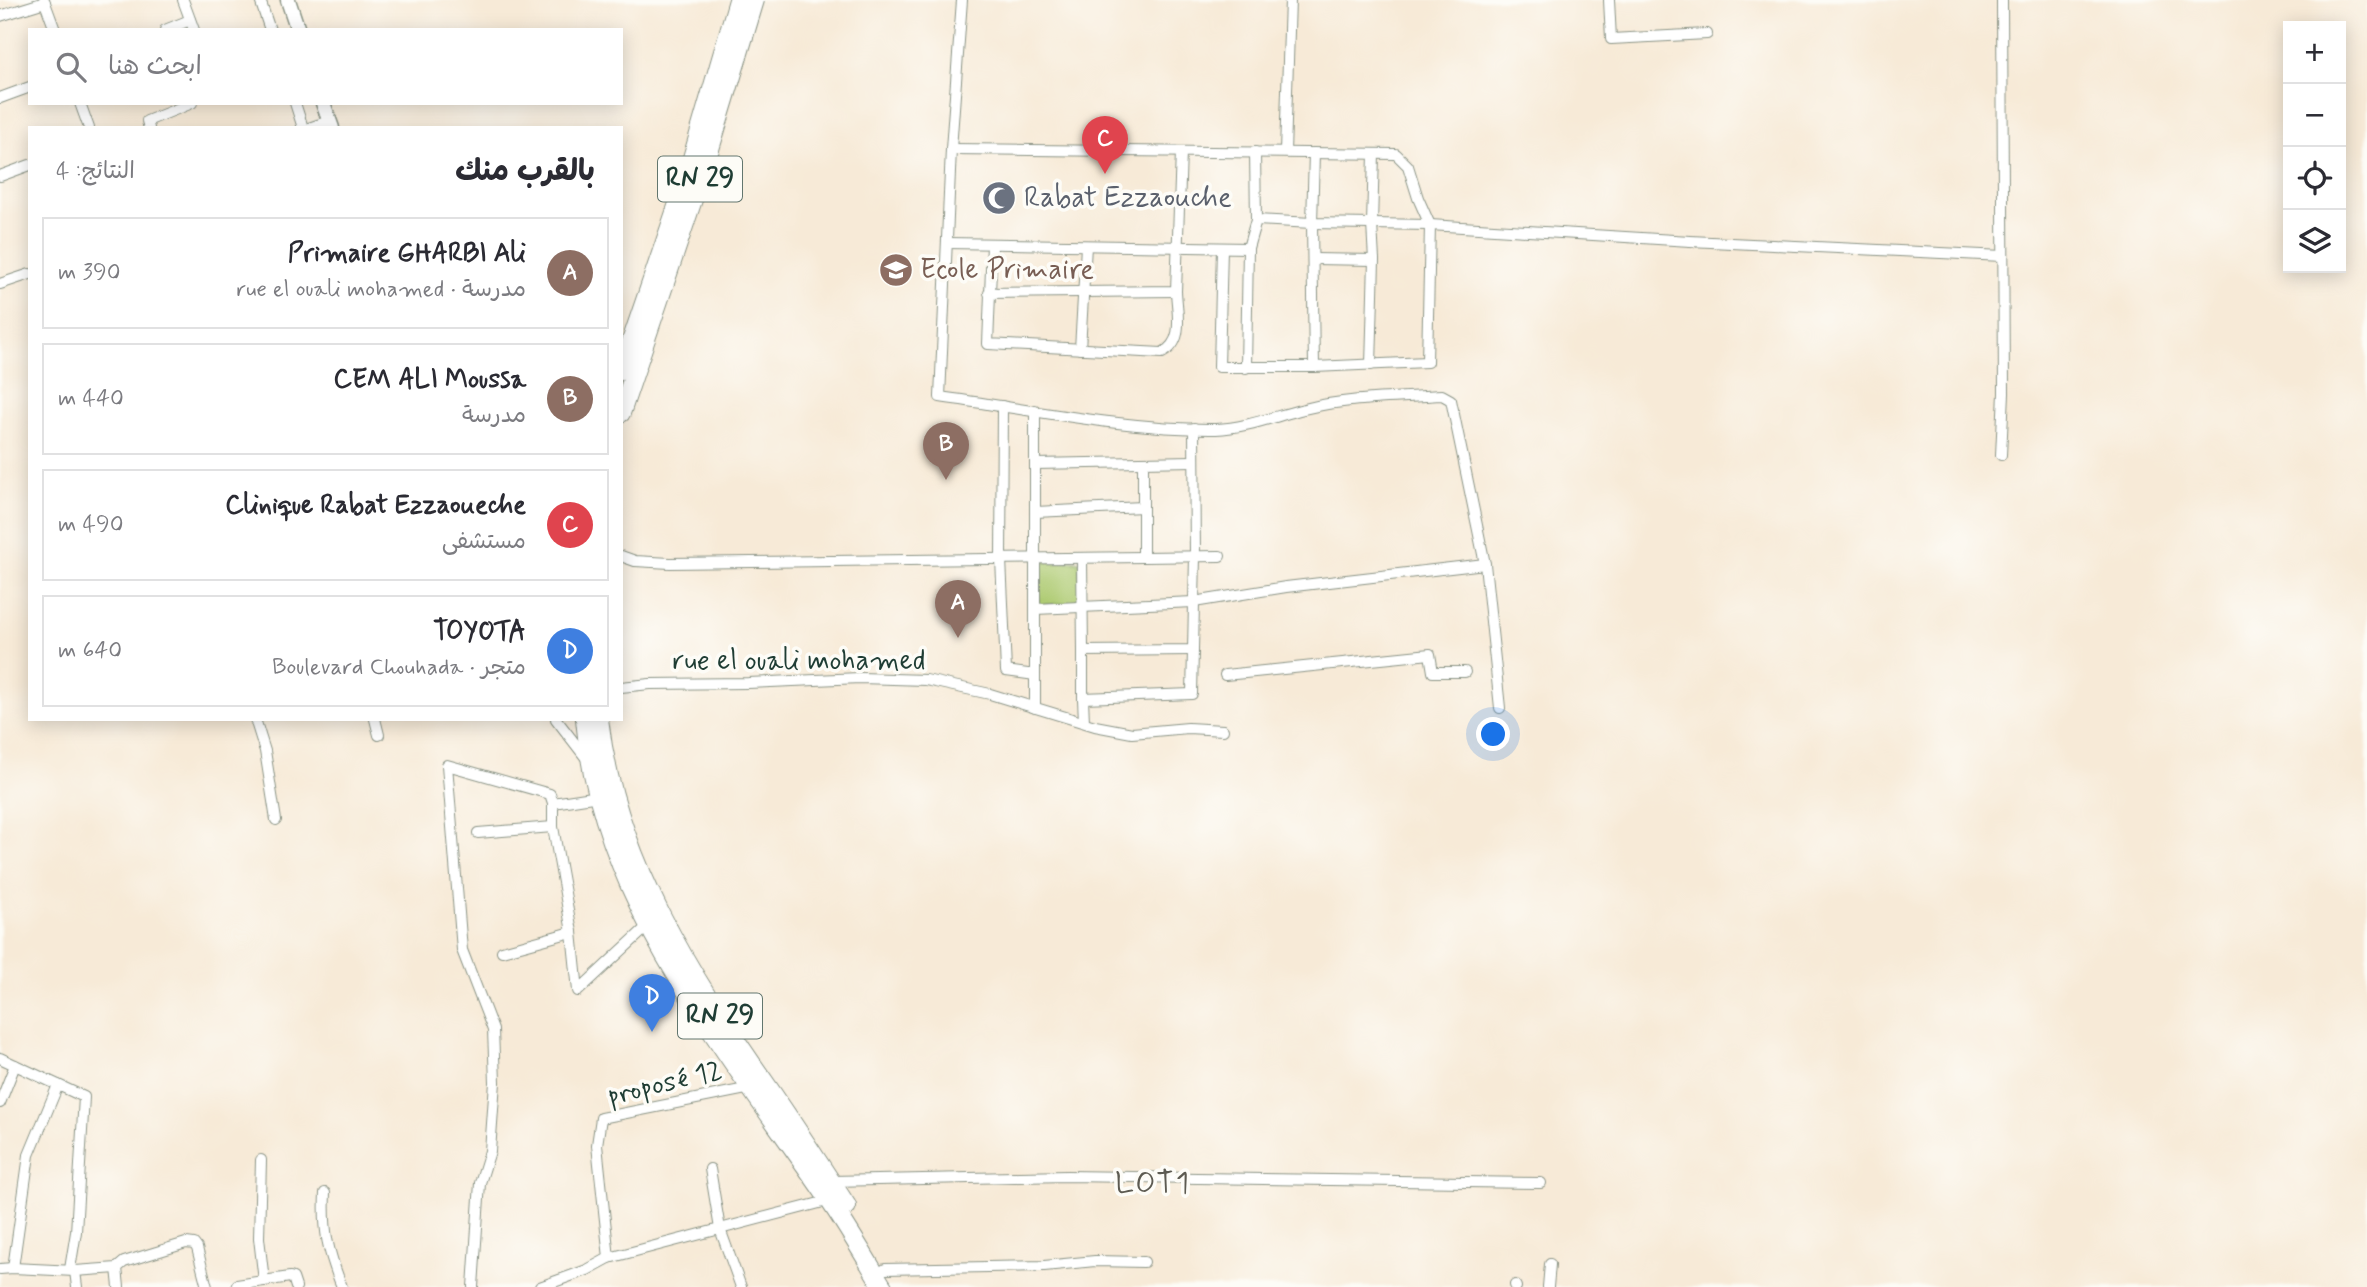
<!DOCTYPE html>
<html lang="ar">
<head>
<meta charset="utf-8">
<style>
	:root { --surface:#fff; --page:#f2f2f3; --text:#2b2b33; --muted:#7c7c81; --line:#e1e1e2; --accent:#0f766e }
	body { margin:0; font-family:Mynerve,"Playpen Sans Arabic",sans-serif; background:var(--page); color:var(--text); direction:rtl }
	.controls { position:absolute; right:21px; top:21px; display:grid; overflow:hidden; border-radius:0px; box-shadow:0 4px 18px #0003 }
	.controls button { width:63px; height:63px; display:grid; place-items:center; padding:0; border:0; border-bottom:2px solid var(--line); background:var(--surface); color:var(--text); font:35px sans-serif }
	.you { position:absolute; left:1494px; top:735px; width:24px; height:24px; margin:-18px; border:5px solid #fff; border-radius:50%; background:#1a73e8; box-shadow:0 0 0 10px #1a73e833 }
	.badge { display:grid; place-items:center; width:46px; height:46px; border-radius:50%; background:var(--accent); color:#fff; font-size:23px; font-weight:700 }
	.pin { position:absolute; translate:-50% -58px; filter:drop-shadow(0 2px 4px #0008) }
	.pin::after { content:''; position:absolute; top:37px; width:24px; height:21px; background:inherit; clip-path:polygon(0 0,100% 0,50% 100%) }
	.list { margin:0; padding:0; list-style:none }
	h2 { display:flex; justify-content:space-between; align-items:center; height:91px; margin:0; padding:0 28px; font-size:30px }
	h2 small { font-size:23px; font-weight:400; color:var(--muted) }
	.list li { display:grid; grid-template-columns:46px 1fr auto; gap:21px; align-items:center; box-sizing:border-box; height:112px; margin:0 14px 14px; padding:0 14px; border:2px solid var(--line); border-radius:0px }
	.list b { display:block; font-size:26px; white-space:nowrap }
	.list p { margin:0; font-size:23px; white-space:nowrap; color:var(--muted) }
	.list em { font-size:23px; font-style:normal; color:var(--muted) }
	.icon { flex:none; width:38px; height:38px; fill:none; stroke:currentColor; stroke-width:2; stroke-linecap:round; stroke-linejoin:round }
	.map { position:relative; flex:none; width:2367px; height:1287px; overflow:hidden; direction:ltr }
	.search { position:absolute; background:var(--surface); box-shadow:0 4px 18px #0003; left:28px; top:28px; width:595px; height:77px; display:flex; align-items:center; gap:18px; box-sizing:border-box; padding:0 24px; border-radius:0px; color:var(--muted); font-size:26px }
	.panel { position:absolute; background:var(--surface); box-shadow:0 4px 18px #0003; left:28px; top:126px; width:595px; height:595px; border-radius:0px; direction:rtl }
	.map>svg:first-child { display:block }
</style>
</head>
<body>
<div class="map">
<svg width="2367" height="1287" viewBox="0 0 2367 1287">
	<rect width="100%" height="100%" fill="#fdfcf7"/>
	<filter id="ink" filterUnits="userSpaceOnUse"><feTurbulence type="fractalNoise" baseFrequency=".0143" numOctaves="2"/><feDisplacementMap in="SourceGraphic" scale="14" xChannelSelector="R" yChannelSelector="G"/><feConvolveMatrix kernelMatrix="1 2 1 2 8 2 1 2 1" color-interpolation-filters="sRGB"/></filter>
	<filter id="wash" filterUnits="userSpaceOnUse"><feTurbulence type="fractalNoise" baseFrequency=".00686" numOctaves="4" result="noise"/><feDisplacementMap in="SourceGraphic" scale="28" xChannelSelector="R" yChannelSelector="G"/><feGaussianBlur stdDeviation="1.57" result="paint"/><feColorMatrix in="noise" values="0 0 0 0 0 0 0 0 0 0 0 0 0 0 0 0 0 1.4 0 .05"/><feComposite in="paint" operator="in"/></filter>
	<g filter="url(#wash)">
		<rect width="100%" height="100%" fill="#f7ead7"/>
		<polygon fill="#adca71" stroke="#668452" stroke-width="2" points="1038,561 1080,561 1080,603 1038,606"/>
	</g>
	<g filter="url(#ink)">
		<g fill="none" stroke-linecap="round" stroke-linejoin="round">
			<g stroke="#8b9486" stroke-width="12">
				<g id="street">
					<polyline points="44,0 55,30"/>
					<polyline points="183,0 194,30"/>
					<polyline points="260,0 270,30"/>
					<path d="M962 0 951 149 940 397C1029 409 1126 430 1216 429 1246 428 1275 416 1304 409 1348 398 1397 398 1442 395L1451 400 1485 564 1500 708"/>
					<polyline points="1609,0 1611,39 1707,34"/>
					<polyline points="0,16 45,2"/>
					<polyline points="165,30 190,20"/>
					<polyline points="0,98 30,87"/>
					<polyline points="80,103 89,128"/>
					<polyline points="295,103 303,128"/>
					<polyline points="149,128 147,121 192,103"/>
					<polyline points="309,128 329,121"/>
					<polyline points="951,149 1396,154 1408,166 1418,198 1430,225 1427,362 1314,367 1219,367 1222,248"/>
					<polyline points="1285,152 1290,0"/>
					<polyline points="0,176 30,165"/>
					<polyline points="1256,220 1312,223 1430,225 1690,241 2003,256"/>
					<polyline points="947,243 1248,248"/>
					<path d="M992 244 988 344 1162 353C1185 342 1177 314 1176 291"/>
					<polyline points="1314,259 1374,260"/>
					<polyline points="0,284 30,274"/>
					<polyline points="989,293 1176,291 1181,152"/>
					<polyline points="1080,349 1086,246"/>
					<polyline points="1371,365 1374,260 1372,224 1374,154"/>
					<polyline points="1314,367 1312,223 1314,153"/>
					<polyline points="1246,368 1248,248 1256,220 1255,152"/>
					<polyline points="1002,406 1001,559 1006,671 1035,675 1035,609"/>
					<polyline points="1035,410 1035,609 1194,602 1286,587 1485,564"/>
					<polyline points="2001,455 2004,393 2002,0"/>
					<polyline points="1035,464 1194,461"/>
					<polyline points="1035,512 1143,507"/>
					<polyline points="621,556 635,561 670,563 1220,556"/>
					<polyline points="1143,557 1143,462"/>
					<polyline points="1082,558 1083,651 1193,650 1195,556 1194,428"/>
					<polyline points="1083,651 1083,698 1192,694 1193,650"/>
					<polyline points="1035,675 1035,708"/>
					<polyline points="1225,675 1430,654 1433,672 1465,672"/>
					<polyline points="621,687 650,684 748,683 860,678 926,680 990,694 1095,726 1132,733 1188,728 1223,730"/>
					<polyline points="1083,698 1084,722"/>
					<polyline points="255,719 265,751 276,820"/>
					<polyline points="375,719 379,735"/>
					<polyline points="556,719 590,763"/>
					<polyline points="478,833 553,827"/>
					<polyline points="572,932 578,991 649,925"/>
					<polyline points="502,951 572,932 553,827 553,803"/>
					<polyline points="0,1058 84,1097 76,1232 70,1269"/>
					<polyline points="0,1103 15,1065"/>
					<polyline points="261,1160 259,1238 264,1281"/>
					<polyline points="710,1169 720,1229 741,1287"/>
					<polyline points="832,1181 1067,1176 1541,1183"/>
					<path d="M325 1193C323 1232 328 1251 342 1287"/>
					<polyline points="609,1258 597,1145 601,1118 751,1088"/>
					<polyline points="13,1268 29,1155 58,1085"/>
					<polyline points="0,1269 13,1268 75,1271 117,1268"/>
					<polyline points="885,1269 1044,1266 1095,1261 1144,1262"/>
					<polyline points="75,1271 77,1287"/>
					<polyline points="237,1285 290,1277 293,1278 296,1287"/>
					<polyline points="1515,1285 1516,1287"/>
					<polyline points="119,1287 117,1268 124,1262 186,1243 194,1244 197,1248 207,1287"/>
					<polyline points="473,1287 480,1183 490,1151 495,1082 493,1030 462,950 447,765 550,794 553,803 599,796"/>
					<polyline points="540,1287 587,1270 609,1258 831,1200"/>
					<polyline points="1548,1287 1550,1264"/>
				</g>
			</g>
			<g stroke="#8b9486" stroke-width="17">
				<g id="primary">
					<polyline points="288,0 298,30"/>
					<polyline points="323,103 332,128"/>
				</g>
			</g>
			<g stroke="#8b9486" stroke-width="20">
				<g id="highway">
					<polyline points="621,371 683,189 738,0"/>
					<polyline points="621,413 710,149 755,0"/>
					<path d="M585 719C600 902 728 1052 827 1197 847 1226 865 1257 883 1287"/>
					<path d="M599 719C615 858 690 975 768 1087 795 1126 821 1166 847 1206"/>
				</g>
			</g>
			<use href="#street" stroke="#fff" stroke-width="10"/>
			<use href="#primary" stroke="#fff" stroke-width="14"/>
			<use href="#highway" stroke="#fff" stroke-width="18"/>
		</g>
	</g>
	<defs>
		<g id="mosque-disc" transform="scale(1.75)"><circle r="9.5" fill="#6b7280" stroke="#fdfcf7"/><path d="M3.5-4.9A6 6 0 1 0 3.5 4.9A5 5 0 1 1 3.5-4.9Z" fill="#fff"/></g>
		<g id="school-disc" transform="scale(1.75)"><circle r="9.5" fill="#8d6e63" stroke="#fdfcf7"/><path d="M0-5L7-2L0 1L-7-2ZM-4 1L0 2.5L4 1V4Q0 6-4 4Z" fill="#fff"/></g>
	</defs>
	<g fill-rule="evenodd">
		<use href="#mosque-disc" x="999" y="198"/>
		<use href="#school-disc" x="896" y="270"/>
	</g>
	<g text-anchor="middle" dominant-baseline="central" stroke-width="7" stroke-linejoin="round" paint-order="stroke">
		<g fill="#fdfcf7" stroke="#62766e" stroke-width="2">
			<rect x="658" y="156.5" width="84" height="45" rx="5"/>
			<rect x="678" y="993.5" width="84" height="45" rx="5"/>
		</g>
		<g font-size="26" font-weight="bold" fill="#1f3d34">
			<text x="700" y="179">RN 29</text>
			<text x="720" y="1016">RN 29</text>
		</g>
		<g font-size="28" fill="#5b616d" stroke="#fdfcf7" text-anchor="start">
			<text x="1024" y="198">Rabat Ezzaouche</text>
		</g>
		<g font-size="28" fill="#785e54" stroke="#fdfcf7" text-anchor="start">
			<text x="920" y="270">Ecole Primaire</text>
		</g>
		<g font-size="28" fill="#1f3d34" stroke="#fdfcf7">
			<text x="799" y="661">rue el ouali mohamed</text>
			<text transform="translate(665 1084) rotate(-13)">proposé 12</text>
		</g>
		<g font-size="30" letter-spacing="2" fill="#5d5b52" stroke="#fdfcf7">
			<text x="1153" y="1183">LOT1</text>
		</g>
	</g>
</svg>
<div class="controls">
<button>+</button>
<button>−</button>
<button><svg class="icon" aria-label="locate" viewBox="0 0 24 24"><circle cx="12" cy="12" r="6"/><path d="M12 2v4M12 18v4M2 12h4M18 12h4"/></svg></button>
<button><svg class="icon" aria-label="layers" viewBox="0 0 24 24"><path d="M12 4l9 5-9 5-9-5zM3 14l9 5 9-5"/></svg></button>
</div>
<div class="you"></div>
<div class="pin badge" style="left:958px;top:638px;background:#8d6e63">A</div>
<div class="pin badge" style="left:946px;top:480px;background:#8d6e63">B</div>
<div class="pin badge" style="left:1105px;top:174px;background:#e0444e">C</div>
<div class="pin badge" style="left:652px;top:1032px;background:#3f7fe0">D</div>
<div class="search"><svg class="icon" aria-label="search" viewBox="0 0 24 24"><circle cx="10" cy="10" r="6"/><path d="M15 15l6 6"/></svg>ابحث هنا</div>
<section class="panel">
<h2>بالقرب منك<small>النتائج: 4</small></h2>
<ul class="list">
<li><span class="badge" style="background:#8d6e63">A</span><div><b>Primaire GHARBI Ali</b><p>مدرسة · rue el ouali mohamed</p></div><em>390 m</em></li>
<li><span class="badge" style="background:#8d6e63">B</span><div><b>CEM ALI Moussa</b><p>مدرسة</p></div><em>440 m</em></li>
<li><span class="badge" style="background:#e0444e">C</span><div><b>Clinique Rabat Ezzaoueche</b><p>مستشفى</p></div><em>490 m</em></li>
<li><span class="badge" style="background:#3f7fe0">D</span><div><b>TOYOTA</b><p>متجر · Boulevard Chouhada</p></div><em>640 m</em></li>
</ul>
</section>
</div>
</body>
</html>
